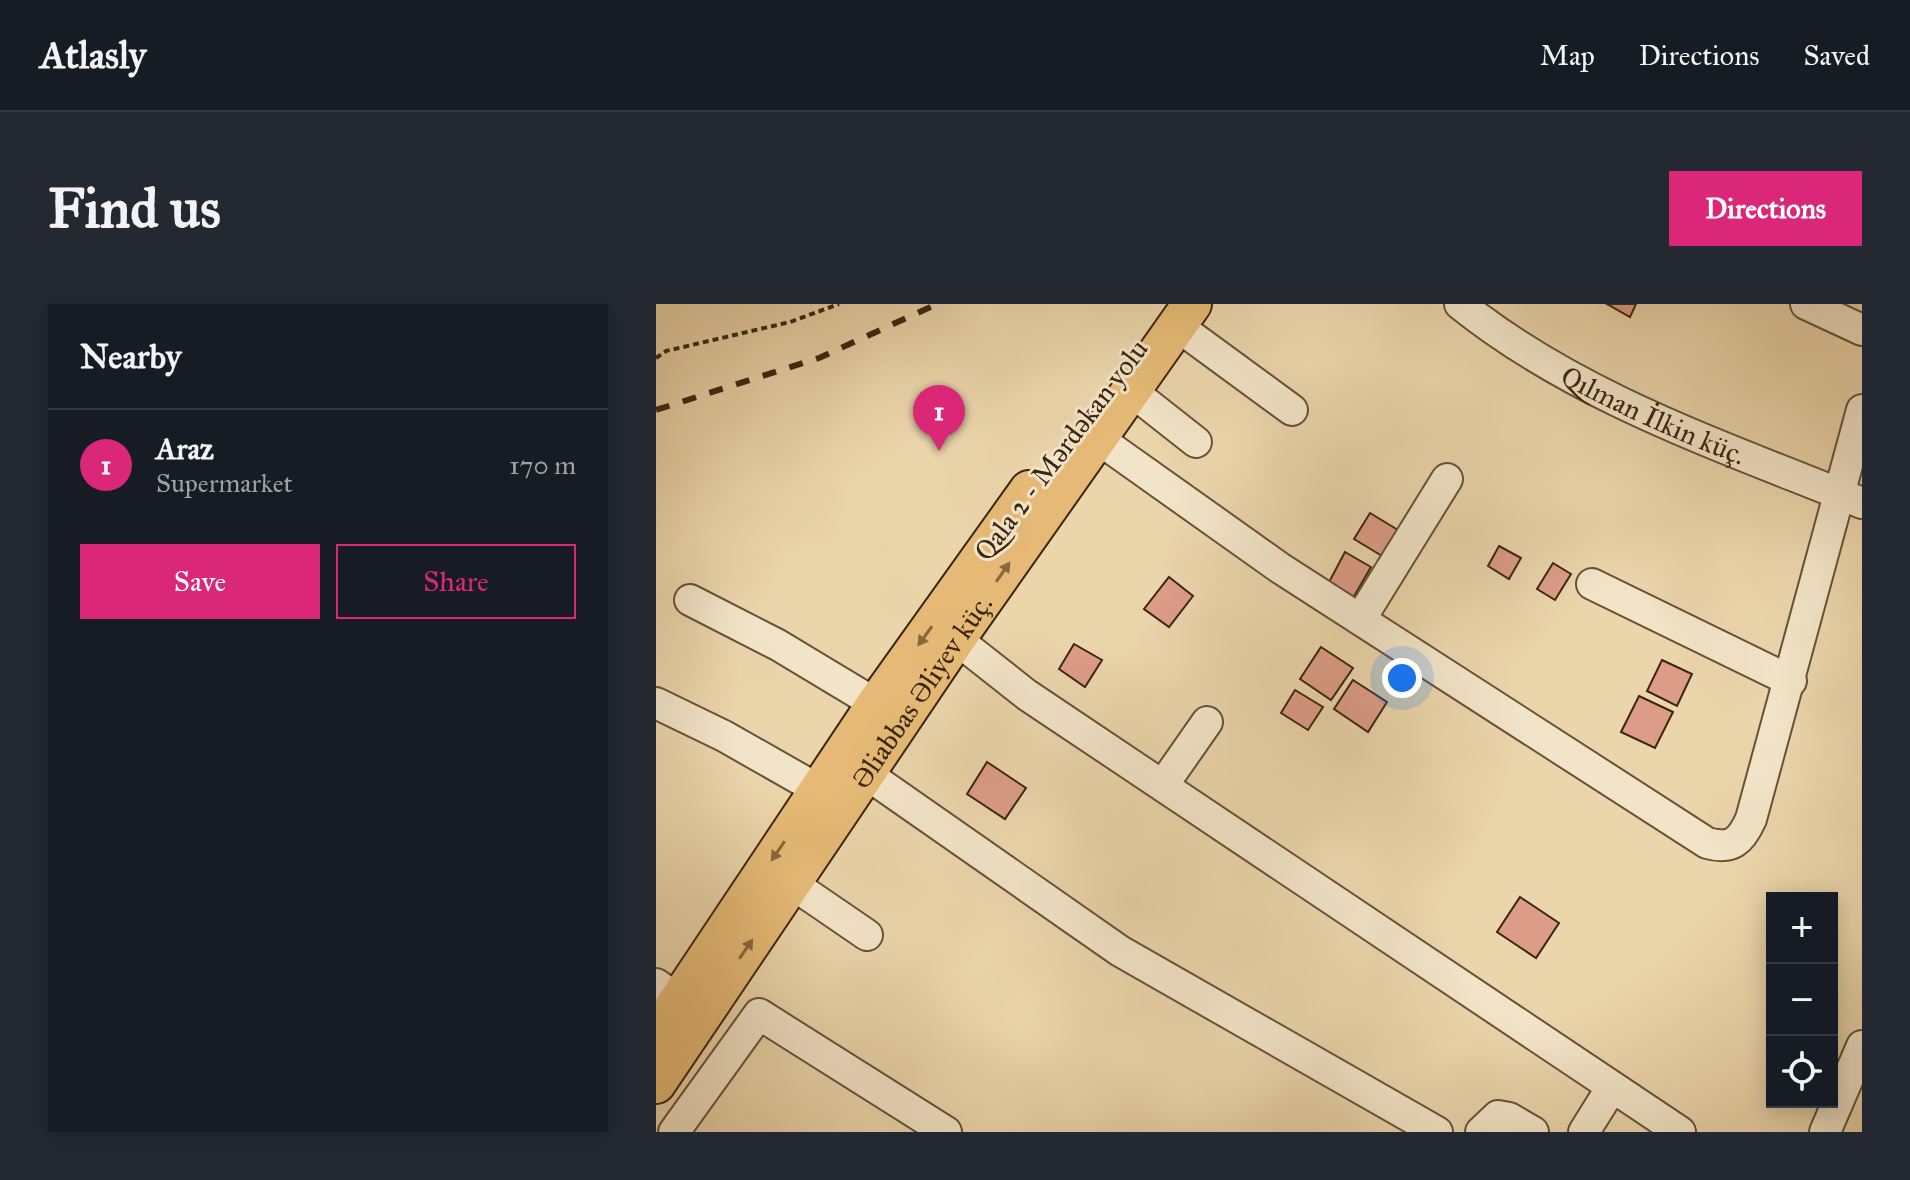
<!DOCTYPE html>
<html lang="en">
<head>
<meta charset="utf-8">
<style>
	:root { --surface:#171b24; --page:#242831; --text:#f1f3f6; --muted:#9ea1a6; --line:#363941; --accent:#db2777 }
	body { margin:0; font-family:"IM FELL Great Primer",serif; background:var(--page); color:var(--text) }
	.controls { position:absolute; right:24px; bottom:24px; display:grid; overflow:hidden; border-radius:0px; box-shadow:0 4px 20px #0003 }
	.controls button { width:72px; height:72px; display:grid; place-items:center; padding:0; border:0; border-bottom:2px solid var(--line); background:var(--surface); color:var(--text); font:40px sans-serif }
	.you { position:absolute; left:746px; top:374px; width:28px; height:28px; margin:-20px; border:6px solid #fff; border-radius:50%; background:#1a73e8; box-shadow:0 0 0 12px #1a73e833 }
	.badge { display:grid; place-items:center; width:52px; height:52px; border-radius:50%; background:var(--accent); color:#fff; font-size:26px; font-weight:700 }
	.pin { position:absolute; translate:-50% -66px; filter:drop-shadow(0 2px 4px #0008) }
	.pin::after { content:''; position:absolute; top:42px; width:28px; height:24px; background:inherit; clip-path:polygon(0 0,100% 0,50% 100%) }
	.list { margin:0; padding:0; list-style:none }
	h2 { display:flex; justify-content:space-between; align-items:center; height:104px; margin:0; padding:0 32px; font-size:34px }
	h2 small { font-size:26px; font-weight:400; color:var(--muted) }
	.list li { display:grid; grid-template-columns:52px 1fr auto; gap:24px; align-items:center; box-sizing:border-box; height:112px; padding:0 32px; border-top:2px solid var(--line) }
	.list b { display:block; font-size:30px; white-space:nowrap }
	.list p { margin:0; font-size:26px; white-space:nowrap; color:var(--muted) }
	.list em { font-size:26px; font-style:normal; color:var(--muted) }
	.actions { display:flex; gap:16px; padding:24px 32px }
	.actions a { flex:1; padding:18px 0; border:2px solid var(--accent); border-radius:0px; text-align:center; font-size:28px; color:var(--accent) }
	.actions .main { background:var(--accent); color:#fff }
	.icon { flex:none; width:44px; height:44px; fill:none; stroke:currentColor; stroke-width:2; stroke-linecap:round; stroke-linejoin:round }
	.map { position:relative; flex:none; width:1206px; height:828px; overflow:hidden; border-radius:0px }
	header { display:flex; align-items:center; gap:48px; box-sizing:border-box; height:112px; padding:0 40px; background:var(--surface); border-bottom:2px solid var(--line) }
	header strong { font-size:38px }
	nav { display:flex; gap:44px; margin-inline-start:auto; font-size:28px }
	.intro { display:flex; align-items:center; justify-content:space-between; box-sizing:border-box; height:192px; padding:0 48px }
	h1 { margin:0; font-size:56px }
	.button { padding:20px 36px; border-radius:0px; background:var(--accent); color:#fff; font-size:28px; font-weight:700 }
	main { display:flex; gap:48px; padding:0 48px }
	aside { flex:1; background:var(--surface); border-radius:0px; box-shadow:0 4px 20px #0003 }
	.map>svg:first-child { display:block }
</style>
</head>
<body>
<header>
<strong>Atlasly</strong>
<nav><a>Map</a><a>Directions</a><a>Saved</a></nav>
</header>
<div class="intro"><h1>Find us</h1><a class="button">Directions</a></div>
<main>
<aside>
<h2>Nearby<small></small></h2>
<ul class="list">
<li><span class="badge">1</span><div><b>Araz</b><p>Supermarket</p></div><em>170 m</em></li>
</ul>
<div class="actions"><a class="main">Save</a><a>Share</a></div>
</aside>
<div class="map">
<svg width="1206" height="828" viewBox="0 0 1206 828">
	<rect width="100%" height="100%" fill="#ebd5ab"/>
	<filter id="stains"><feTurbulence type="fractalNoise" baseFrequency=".0025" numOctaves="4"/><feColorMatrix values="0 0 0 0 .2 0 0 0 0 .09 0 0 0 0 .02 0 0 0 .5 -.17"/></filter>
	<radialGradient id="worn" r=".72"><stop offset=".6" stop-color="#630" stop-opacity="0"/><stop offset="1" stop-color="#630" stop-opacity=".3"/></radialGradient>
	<g fill="#dd9c88" stroke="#3a2611" stroke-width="2">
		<polygon points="951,0 980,0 974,13"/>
		<polygon points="714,209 742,226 726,252 698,235"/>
		<polygon points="843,242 865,254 853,275 832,262"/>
		<polygon points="689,248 715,263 697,294 672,280"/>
		<polygon points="897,259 915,270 899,296 881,285"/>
		<polygon points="513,273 537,292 513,323 488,305"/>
		<polygon points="418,340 446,356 429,383 403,365"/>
		<polygon points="665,343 697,364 675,396 644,375"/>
		<polygon points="1006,356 1036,370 1021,402 991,387"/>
		<polygon points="697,376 731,398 712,428 678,405"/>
		<polygon points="639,386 667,403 652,426 625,409"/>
		<polygon points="983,392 1017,408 999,444 965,428"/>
		<polygon points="331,458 370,484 349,515 311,490"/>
		<polygon points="864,593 903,619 880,654 841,628"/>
	</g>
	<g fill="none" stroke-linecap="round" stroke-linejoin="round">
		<g stroke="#665238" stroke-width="34">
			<g id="minor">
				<path id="s1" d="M804 0C921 94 1069 143 1206 199"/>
				<polyline points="1150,0 1206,26"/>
				<polyline points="520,21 636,106"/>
				<polyline points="474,86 540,138"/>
				<path d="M441 134 624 264 1051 539C1076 546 1085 537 1095 515L1206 106"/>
				<polyline points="936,280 1135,377"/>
				<polyline points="34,296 122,341 220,400"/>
				<polyline points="705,314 791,175"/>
				<polyline points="300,335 371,391 1024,828"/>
				<polyline points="0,399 68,432 163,486"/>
				<polyline points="209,469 464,647 781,828"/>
				<polyline points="507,481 551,418"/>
				<polyline points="135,579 211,631"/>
				<polyline points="0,680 23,696"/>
				<polyline points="18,828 103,710 290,828"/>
				<polyline points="825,828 842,812 853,814 877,828"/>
				<polyline points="928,828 956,783"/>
				<polyline points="1169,828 1206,742"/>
			</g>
		</g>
		<g stroke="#3a2611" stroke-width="42">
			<g id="major">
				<polyline points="0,730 220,400 373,186"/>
				<path id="s2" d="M0 780 300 335 536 0"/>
			</g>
		</g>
		<polyline stroke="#3a2611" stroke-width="4" stroke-dasharray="6 4" stroke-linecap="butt" points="0,54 10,47 134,18 183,0"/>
		<use href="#minor" stroke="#f2e4c8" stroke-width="30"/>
		<use href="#major" stroke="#e6ba76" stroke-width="38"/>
		<polyline stroke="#3a2611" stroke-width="6" stroke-dasharray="14 14" stroke-linecap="butt" points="0,106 163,54 281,0"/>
	</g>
	<defs><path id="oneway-solid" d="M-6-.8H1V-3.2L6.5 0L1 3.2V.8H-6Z" transform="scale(2)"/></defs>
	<g fill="#87693e">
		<use href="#oneway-solid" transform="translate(347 268) rotate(-55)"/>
		<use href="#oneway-solid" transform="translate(269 332) rotate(126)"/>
		<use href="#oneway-solid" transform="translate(122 547) rotate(124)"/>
		<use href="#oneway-solid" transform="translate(90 645) rotate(-56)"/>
	</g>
	<g text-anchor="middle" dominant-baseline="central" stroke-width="6" stroke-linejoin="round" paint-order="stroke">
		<g font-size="28" fill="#3a2611" stroke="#f2e4c8">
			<text stroke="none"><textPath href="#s1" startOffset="224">Qılman İlkin küç.</textPath></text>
			<text transform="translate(405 146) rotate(-53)">Qala 2 - Mərdəkan yolu</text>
			<text stroke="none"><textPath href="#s2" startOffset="474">Əliabbas Əliyev küç.</textPath></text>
		</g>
	</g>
	<rect width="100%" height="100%" filter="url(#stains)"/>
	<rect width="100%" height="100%" fill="url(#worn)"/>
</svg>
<div class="controls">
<button>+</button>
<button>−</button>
<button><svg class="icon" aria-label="locate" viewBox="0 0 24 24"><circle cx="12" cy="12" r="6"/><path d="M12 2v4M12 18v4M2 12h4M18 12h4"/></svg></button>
</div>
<div class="you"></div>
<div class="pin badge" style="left:283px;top:147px">1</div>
</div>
</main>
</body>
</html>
